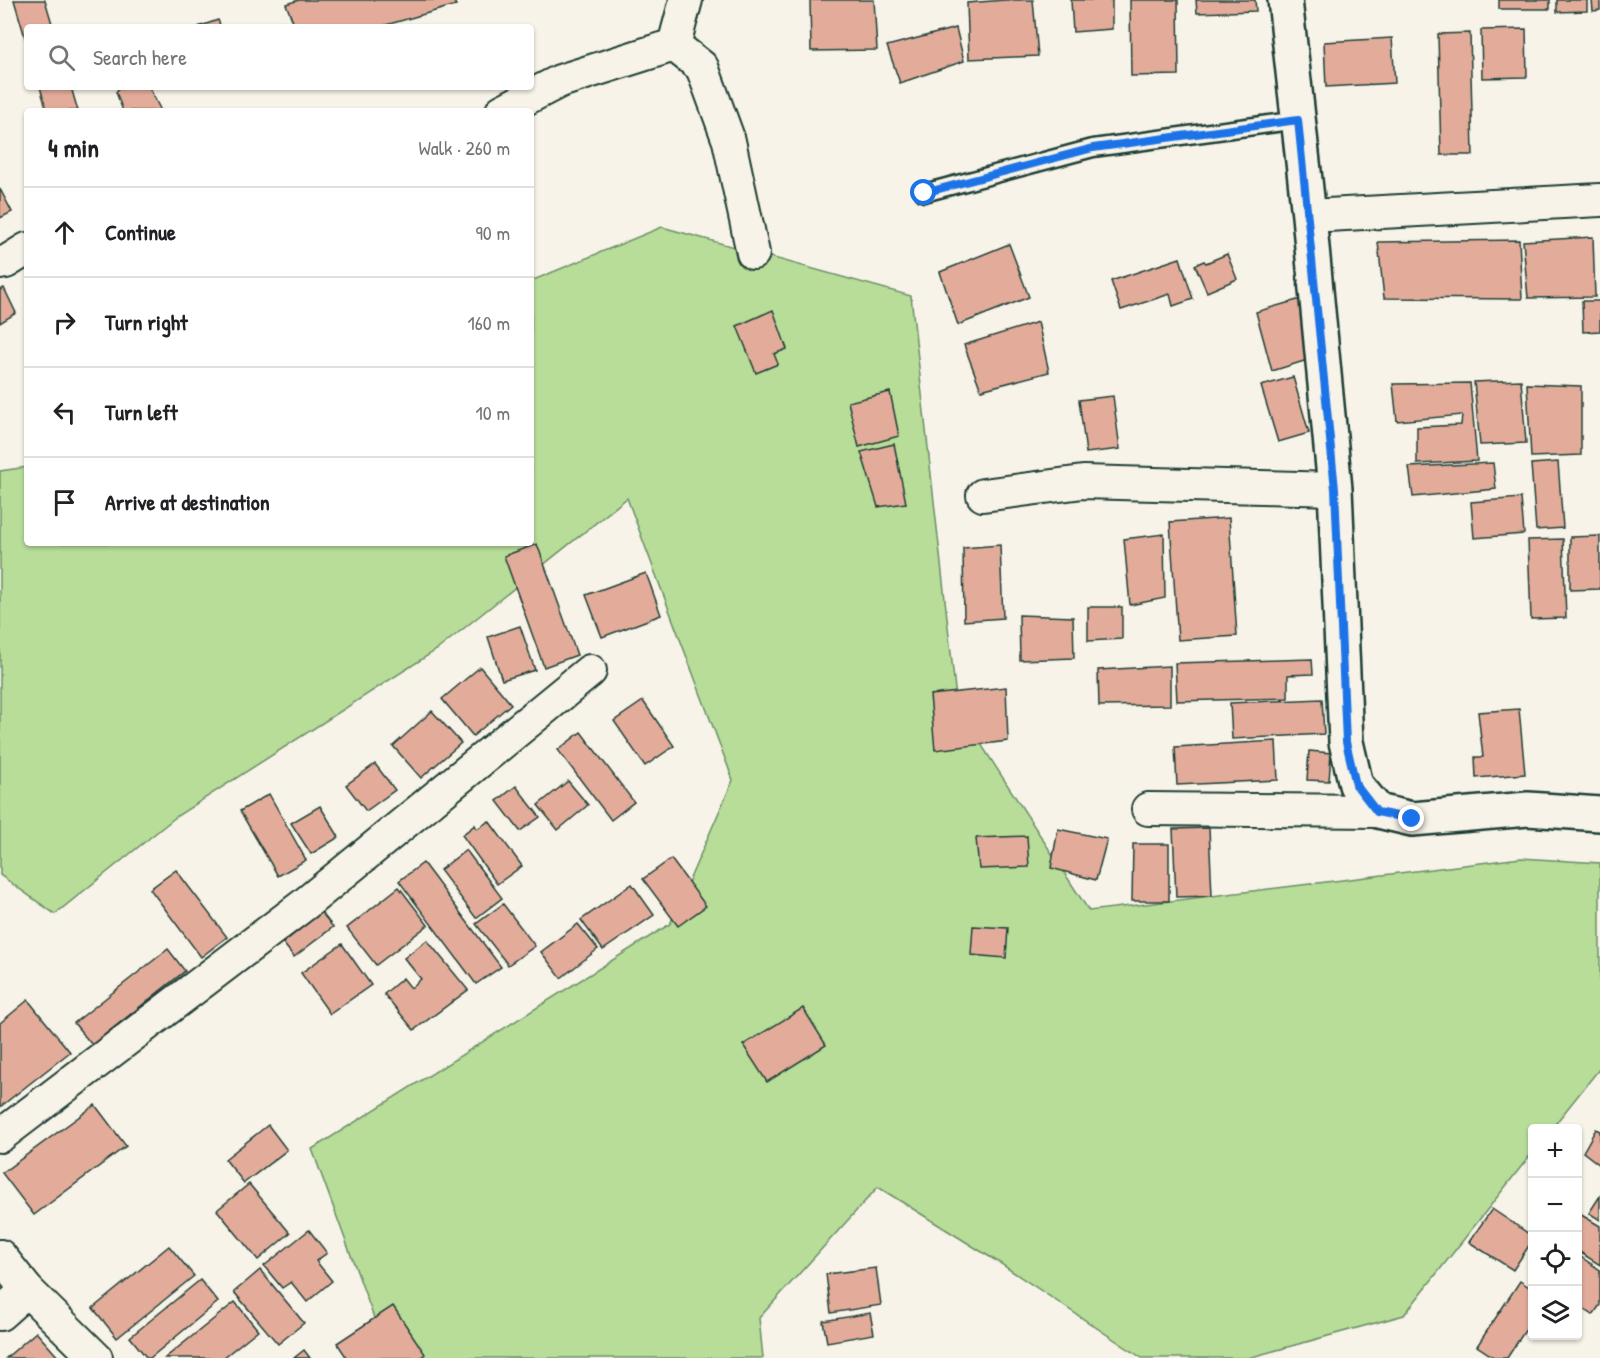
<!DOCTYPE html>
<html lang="en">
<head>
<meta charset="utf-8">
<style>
	:root { --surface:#fff; --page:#f6f6f6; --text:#202124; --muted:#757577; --line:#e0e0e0 }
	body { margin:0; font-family:"Patrick Hand",sans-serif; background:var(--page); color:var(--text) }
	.controls { position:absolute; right:18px; bottom:18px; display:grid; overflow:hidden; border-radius:6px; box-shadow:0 2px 4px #0004 }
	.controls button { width:54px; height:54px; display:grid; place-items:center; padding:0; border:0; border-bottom:2px solid var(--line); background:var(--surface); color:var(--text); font:30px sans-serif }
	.stop { position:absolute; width:18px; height:18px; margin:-14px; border:4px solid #1a73e8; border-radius:50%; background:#fff }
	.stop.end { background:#1a73e8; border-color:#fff; box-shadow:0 2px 6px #0008 }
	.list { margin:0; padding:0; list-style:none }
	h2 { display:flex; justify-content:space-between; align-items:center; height:78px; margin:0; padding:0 24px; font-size:26px }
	h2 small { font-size:20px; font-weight:400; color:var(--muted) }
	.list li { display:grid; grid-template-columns:39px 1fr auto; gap:18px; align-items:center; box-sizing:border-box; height:90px; padding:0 24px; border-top:2px solid var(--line) }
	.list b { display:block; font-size:22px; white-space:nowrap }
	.list em { font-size:20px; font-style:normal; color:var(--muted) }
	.icon { flex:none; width:33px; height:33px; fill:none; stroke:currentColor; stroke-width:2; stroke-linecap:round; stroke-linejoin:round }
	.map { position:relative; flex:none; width:1600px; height:1358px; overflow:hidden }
	.search { position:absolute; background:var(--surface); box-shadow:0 2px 4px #0004; left:24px; top:24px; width:510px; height:66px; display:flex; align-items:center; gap:15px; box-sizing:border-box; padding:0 21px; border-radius:6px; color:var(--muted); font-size:22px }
	.panel { position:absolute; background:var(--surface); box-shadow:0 2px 4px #0004; left:24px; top:108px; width:510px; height:438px; border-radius:6px }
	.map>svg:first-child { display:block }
</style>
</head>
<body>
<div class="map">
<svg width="1600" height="1358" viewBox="0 0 1600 1358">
	<rect width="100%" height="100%" fill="#f7f3e8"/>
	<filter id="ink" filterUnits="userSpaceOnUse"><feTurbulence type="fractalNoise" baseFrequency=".0167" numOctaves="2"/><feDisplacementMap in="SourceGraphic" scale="12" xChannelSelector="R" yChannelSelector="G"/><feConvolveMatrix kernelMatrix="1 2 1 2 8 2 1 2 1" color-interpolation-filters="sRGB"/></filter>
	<g filter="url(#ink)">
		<polygon fill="#b7dd99" stroke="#6b8d66" stroke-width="1.5" points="662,227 911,296 957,707 1089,911 1521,858 1600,863 1600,1068 1552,1128 1532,1128 1532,1153 1404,1315 1248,1358 1142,1358 998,1262 878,1187 759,1318 763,1358 384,1358 385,1348 312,1149 670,924 733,780 627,498 438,649 177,816 55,914 0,875 0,471 27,467 27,543 531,543 531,281"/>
		<g fill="#e3ac9a" stroke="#1f3d34" stroke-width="1.5">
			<polygon points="14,0 45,0 53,27 27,27 27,44"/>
			<polygon points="299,0 453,0 456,5 379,27 295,27 286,4"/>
			<polygon points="810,0 874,0 877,50 811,51"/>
			<polygon points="1005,0 1033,0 1038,56 969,59 967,3"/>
			<polygon points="1071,0 1112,0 1112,29 1073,32"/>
			<polygon points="1130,0 1178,0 1179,75 1131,76"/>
			<polygon points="1196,0 1255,0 1256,11 1197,13"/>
			<rect x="1499" y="0" width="51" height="9"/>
			<polygon points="1557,0 1587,0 1587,11 1557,12"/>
			<polygon points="1592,0 1600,0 1600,10 1593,11"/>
			<polygon points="218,20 221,27 198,27"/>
			<polygon points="956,28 964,61 900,83 887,46"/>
			<polygon points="1526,29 1527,77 1482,78 1481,30"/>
			<polygon points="1470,33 1473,155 1441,155 1438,34"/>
			<polygon points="1392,38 1395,83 1326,87 1324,42"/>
			<polygon points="40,87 71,87 78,111 47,111"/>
			<polygon points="120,87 149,87 161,111 123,111 116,92"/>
			<polygon points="0,189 12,212 0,218"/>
			<polygon points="1593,237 1595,297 1528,298 1523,241"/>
			<polygon points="1519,240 1522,299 1384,298 1378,242"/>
			<polygon points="1009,244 1029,297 958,325 940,272"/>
			<polygon points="1227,254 1237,279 1207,292 1195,265 1204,261 1206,263"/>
			<polygon points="1180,258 1193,299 1173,306 1170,294 1121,310 1111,281"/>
			<polygon points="4,288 16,313 0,323 0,290"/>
			<polygon points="1304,298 1317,357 1272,371 1256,312"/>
			<polygon points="1582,301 1600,301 1600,331 1583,332"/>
			<polygon points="773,310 787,349 774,354 778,364 756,373 737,326"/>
			<polygon points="1038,322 1049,372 981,390 964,345"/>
			<polygon points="1293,377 1309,433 1278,442 1261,386"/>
			<polygon points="1521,380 1526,443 1480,445 1474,382"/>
			<polygon points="1470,383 1477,461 1417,464 1417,427 1461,425 1462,415 1397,421 1393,384"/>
			<polygon points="1527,384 1581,386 1581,455 1531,457"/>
			<polygon points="890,392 899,436 859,447 848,402"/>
			<polygon points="1113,396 1120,449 1086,453 1079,400"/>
			<polygon points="894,444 906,503 878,507 861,452"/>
			<polygon points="1558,462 1563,528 1536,530 1531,464"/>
			<polygon points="1493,463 1496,489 1413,497 1409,467"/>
			<polygon points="1521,498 1524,534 1474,538 1471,502"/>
			<polygon points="1229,518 1237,636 1178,640 1170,522"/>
			<polygon points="1164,534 1165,598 1130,605 1124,539"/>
			<polygon points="1600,536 1600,589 1570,590 1570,537"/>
			<polygon points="1563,539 1566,618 1531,619 1528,540"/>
			<polygon points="537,544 577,655 544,667 504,556"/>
			<polygon points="1000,545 1003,618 964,621 963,548"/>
			<polygon points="646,573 661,615 602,637 586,595"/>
			<polygon points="1088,607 1122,607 1122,639 1088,641"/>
			<polygon points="1019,615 1073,617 1074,658 1020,660"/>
			<polygon points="520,626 535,670 502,680 488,637"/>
			<polygon points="1312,659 1313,674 1288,675 1288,698 1177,701 1175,663"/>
			<polygon points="1170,666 1170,705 1099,706 1098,670"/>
			<polygon points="480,667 511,704 473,736 442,699"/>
			<polygon points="1006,687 1008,741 935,750 930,695"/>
			<polygon points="1322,699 1324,734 1232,739 1230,703"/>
			<polygon points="643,701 674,746 645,766 614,721"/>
			<polygon points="1519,709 1525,774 1476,778 1475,757 1483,757 1478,712"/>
			<polygon points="432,711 461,743 421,778 393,746"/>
			<polygon points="581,732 634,802 611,820 558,750"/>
			<polygon points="1276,741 1278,780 1177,785 1175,747"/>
			<polygon points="1309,751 1331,753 1329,781 1307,780"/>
			<polygon points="375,764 395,790 366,811 346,785"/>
			<polygon points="568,781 588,805 558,830 538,805"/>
			<polygon points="516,786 540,817 520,831 497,801"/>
			<polygon points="269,794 306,860 278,876 240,811"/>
			<polygon points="320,806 339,837 311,854 291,823"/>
			<polygon points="489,821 522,866 497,884 462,835 475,825 477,829"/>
			<polygon points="1209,828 1212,896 1176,897 1173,829"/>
			<polygon points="1058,829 1107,839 1096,880 1051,868"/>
			<polygon points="1027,836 1029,867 979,869 976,838"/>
			<polygon points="1133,844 1169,844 1169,901 1132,901"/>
			<polygon points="466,850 502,898 476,918 440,870"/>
			<polygon points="671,859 706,906 678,926 643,879"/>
			<polygon points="423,863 501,967 476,984 399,881"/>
			<polygon points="176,870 227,937 201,957 150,889"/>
			<polygon points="632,884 654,915 603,950 581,920"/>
			<polygon points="399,887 428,925 376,965 347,928"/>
			<polygon points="503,904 535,946 508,965 476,924"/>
			<polygon points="321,912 333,927 294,957 283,943"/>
			<polygon points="578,924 598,949 561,978 541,952"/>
			<polygon points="973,926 1008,928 1006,958 971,955"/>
			<polygon points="427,940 468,990 414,1030 384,994 403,978 411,988 421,979 404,958"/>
			<polygon points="342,944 371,985 330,1014 301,973"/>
			<polygon points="168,949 185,971 92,1045 74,1023"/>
			<polygon points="28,1000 70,1052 0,1107 0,1023"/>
			<polygon points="803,1008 826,1045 767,1082 743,1045"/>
			<polygon points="95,1105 126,1146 34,1215 2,1173"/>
			<polygon points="268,1125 287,1150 244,1183 225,1159"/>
			<polygon points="1596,1129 1600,1131 1600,1165 1583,1152"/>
			<polygon points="249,1184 290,1233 258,1260 217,1210"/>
			<polygon points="1600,1196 1600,1220 1589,1213"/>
			<polygon points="1492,1209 1532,1236 1532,1241 1513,1270 1469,1242"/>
			<polygon points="1578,1213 1600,1226 1600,1265 1578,1251"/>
			<polygon points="309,1230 327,1253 316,1261 332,1281 307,1302 291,1282 282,1288 264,1266"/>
			<polygon points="169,1246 194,1276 117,1338 93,1308"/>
			<polygon points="1578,1255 1600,1270 1600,1305 1593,1315 1578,1305"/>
			<polygon points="876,1268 881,1305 831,1313 826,1274"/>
			<polygon points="260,1270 304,1323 278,1344 234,1292"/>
			<polygon points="200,1280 218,1302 150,1358 147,1358 130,1337"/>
			<polygon points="1520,1281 1532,1289 1532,1320 1507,1358 1495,1358 1477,1346"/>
			<polygon points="235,1302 258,1330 223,1358 165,1358"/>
			<polygon points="393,1306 425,1354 420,1358 347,1358 337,1343"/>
			<polygon points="870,1313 874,1334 827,1342 823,1321"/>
			<polygon points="36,1332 59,1358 6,1358"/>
			<polygon points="304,1350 310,1358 294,1358"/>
		</g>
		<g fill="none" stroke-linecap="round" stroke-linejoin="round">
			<g stroke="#1f3d34" stroke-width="21">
				<polyline id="service" points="924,193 1093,148 1298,120"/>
			</g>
			<g stroke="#1f3d34" stroke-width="36">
				<g id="minor">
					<polyline points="674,45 702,67 729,141 753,253"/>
					<polyline points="502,111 560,81 674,45 686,0"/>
					<polyline points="1309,216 1600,200"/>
					<polyline points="0,263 6,262 27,249"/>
					<polyline points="983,495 1083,482 1335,489"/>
					<polyline points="1148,809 1378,811"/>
					<polyline points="0,1136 305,904 590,671"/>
					<polyline points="0,1256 27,1290 96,1358"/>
					<polyline points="0,1314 27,1290"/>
				</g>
			</g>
			<g stroke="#1f3d34" stroke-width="38">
				<polyline id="tertiary" points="1285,0 1309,216 1335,489 1346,742 1356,785 1378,811 1412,819 1528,809 1600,814"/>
			</g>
			<use href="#service" stroke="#f7f3e8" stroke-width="16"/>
			<use href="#minor" stroke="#f7f3e8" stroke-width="32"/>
			<use href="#tertiary" stroke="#f7f3e8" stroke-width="33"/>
		</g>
	</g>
	<g fill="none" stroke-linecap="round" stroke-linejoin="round" filter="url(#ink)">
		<polyline stroke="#1a73e8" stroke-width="8" points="924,193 1093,148 1298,120 1335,489 1346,742 1356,785 1377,812 1412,819"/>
	</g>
</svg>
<div class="controls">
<button>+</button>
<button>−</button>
<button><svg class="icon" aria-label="locate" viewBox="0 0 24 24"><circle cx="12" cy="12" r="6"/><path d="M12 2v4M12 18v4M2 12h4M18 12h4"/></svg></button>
<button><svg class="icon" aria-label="layers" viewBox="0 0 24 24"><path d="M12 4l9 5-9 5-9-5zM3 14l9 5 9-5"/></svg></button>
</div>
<div class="stop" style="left:924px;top:193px"></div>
<div class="stop end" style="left:1412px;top:819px"></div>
<div class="search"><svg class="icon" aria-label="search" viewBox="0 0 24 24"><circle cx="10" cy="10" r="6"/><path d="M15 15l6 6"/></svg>Search here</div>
<section class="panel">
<h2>4 min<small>Walk · 260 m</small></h2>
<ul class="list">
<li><svg class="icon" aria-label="ahead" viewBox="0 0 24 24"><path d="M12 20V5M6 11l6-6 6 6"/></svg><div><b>Continue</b></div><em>90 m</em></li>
<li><svg class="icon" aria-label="right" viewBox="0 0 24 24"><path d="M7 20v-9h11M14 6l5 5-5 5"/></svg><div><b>Turn right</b></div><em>160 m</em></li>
<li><svg class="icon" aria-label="left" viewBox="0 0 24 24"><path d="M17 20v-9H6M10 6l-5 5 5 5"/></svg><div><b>Turn left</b></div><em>10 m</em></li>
<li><svg class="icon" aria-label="arrive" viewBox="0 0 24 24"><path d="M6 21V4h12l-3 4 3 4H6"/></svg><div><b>Arrive at destination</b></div></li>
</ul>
</section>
</div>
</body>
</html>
